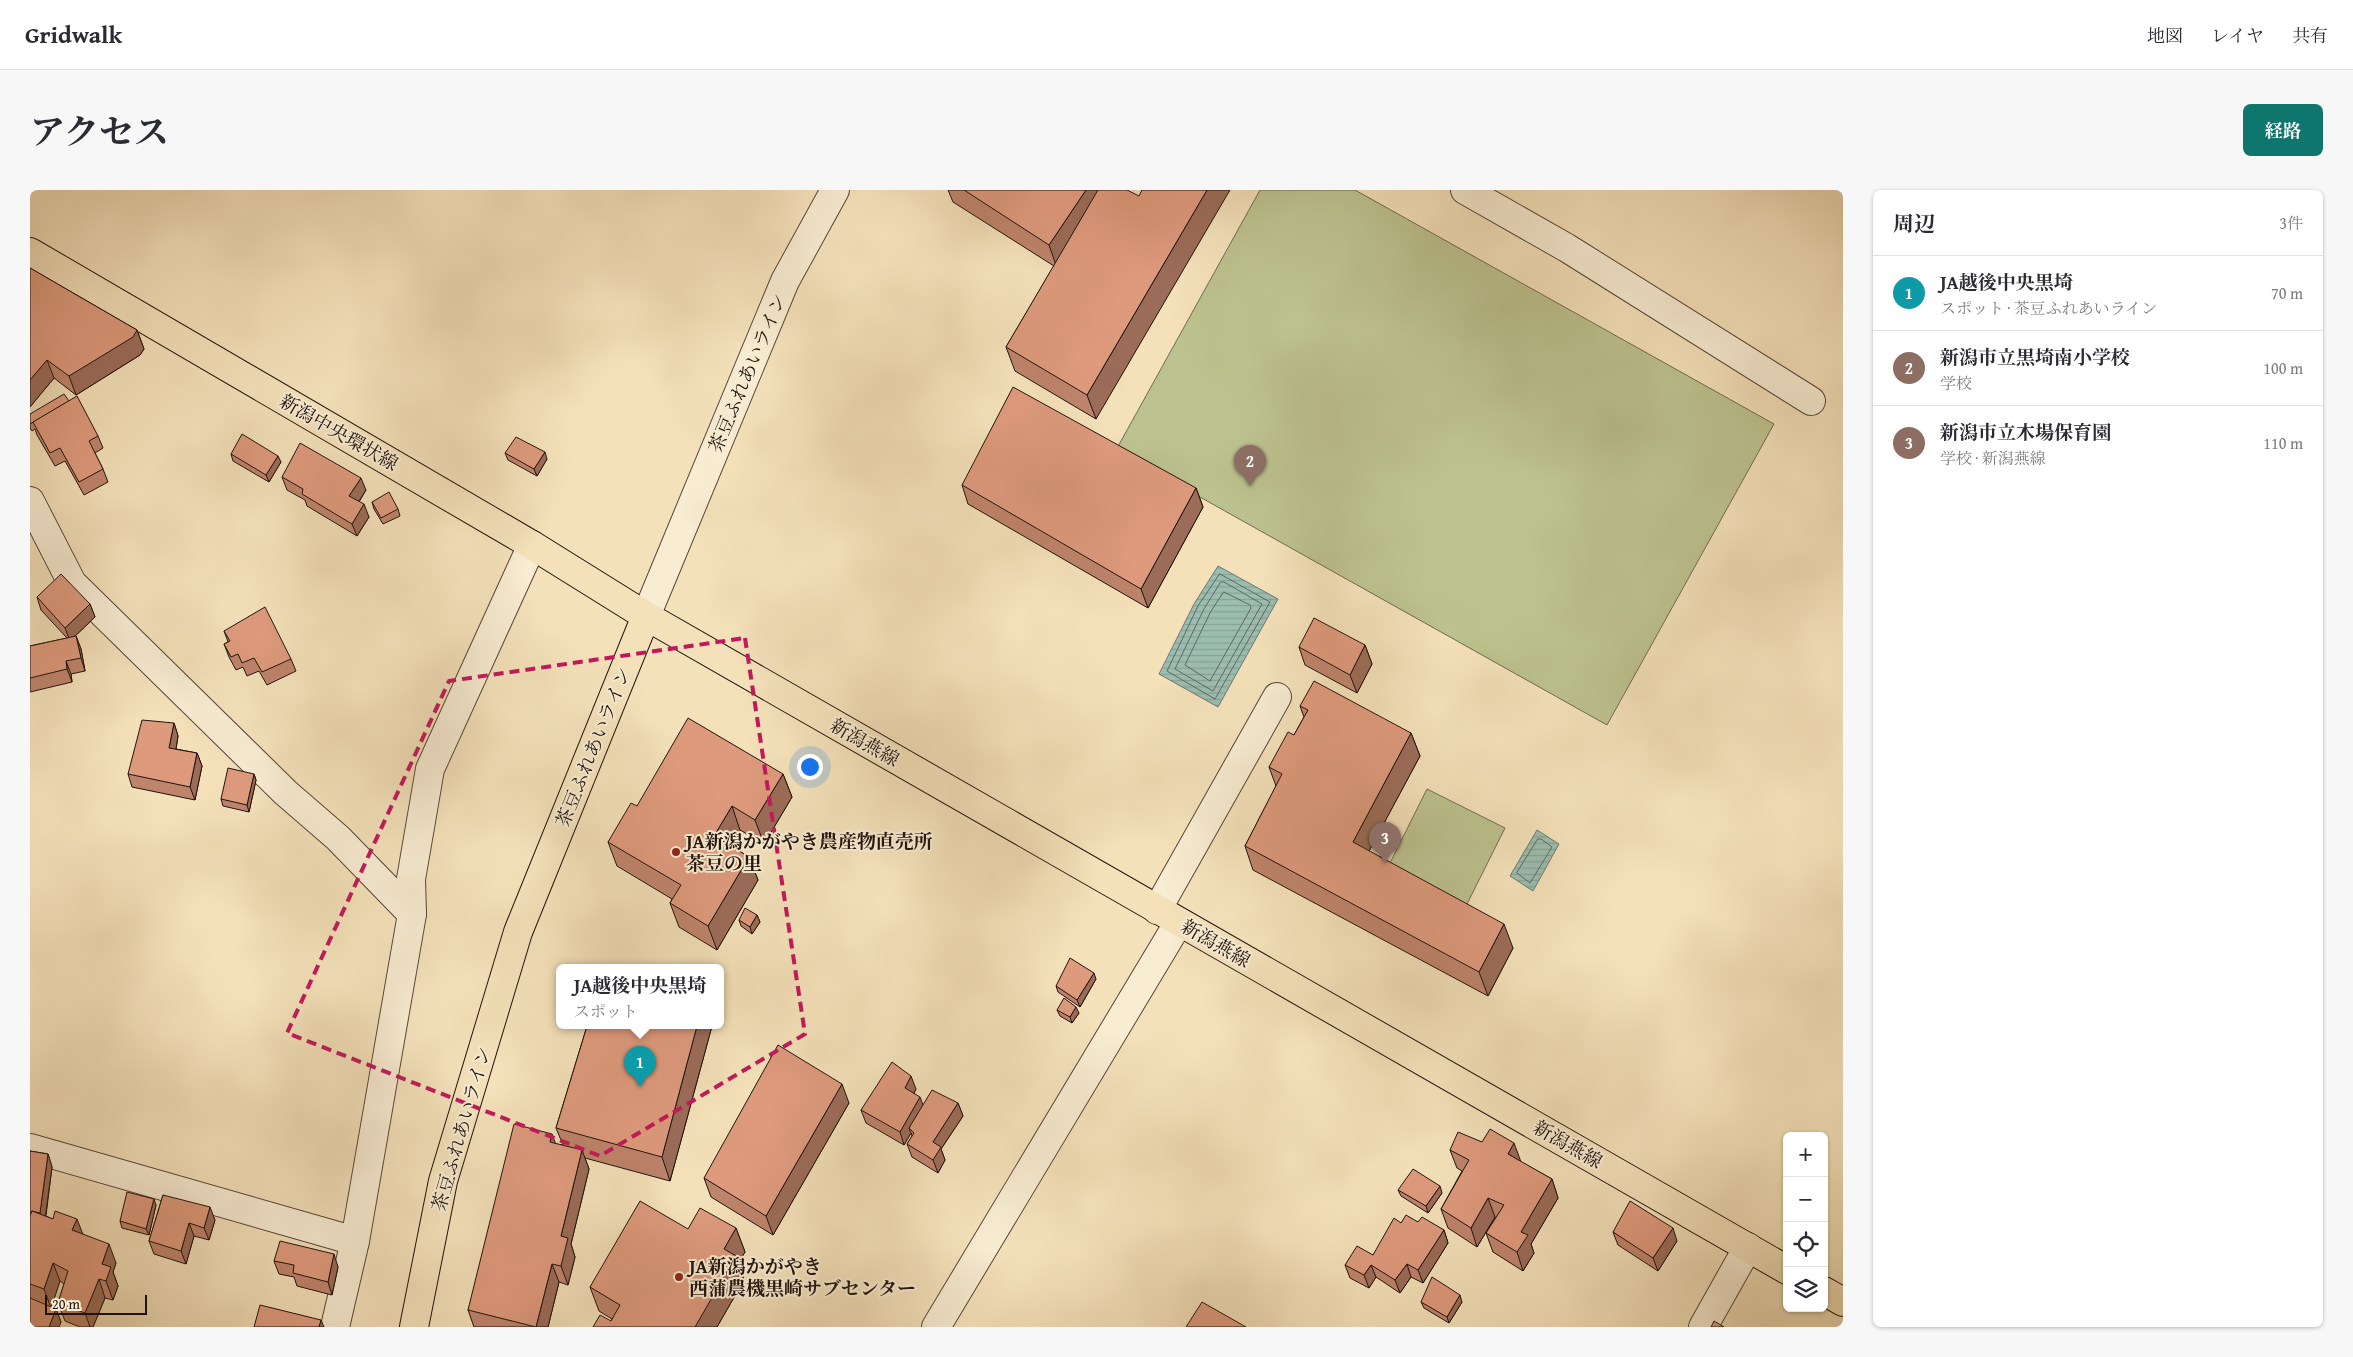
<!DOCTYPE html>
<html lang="ja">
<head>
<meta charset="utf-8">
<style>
	:root { --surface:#fff; --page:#f7f7f7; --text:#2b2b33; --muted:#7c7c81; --line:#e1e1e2; --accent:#0f766e }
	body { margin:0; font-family:"Gentium Book Plus","Noto Serif JP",serif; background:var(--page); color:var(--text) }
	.controls { position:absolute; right:15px; bottom:15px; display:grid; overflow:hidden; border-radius:8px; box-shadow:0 1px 4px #0004 }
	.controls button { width:45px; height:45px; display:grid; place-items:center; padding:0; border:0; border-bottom:1px solid var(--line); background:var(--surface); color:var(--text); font:25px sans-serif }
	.scale { position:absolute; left:15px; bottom:12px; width:102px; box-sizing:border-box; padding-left:5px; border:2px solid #21130d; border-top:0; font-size:14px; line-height:18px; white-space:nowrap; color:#21130d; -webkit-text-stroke:4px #f8ecd2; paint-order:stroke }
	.you { position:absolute; left:779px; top:576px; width:18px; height:18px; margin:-12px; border:4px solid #fff; border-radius:50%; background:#1a73e8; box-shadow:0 0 0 8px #1a73e833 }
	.badge { display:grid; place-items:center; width:32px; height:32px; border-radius:50%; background:var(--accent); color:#fff; font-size:16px; font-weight:700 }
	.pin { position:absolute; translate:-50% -41px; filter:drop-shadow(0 1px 2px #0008) }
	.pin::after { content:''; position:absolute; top:26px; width:18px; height:15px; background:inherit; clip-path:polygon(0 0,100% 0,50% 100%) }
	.popup { position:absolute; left:526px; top:774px; width:168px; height:65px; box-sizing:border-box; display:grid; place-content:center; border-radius:8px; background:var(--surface); filter:drop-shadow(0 1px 4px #0005); font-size:16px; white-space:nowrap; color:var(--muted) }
	.popup b { font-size:19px; color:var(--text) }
	.popup::after { content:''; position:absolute; left:50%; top:100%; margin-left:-10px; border:10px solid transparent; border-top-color:var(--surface) }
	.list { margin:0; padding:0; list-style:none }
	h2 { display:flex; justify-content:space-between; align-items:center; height:65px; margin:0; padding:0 20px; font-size:21px }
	h2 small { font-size:16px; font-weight:400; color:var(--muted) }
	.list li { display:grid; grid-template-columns:32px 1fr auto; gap:15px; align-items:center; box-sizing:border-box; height:75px; padding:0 20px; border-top:1px solid var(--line) }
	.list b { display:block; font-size:19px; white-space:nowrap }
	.list p { margin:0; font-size:16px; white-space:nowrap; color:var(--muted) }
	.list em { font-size:16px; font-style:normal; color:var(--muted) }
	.icon { flex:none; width:28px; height:28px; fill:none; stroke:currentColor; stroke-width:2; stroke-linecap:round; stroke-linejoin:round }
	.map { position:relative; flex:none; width:1813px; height:1137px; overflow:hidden; border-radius:8px }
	header { display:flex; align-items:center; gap:30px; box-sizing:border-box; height:70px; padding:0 25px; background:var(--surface); border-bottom:1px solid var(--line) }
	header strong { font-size:24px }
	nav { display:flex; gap:28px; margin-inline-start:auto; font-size:18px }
	.intro { display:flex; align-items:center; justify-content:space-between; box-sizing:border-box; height:120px; padding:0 30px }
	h1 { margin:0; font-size:35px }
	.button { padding:12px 22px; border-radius:8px; background:var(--accent); color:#fff; font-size:18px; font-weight:700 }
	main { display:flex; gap:30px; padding:0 30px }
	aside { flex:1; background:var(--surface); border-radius:8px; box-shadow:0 1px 4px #0004 }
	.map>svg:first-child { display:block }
</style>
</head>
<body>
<header>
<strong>Gridwalk</strong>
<nav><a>地図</a><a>レイヤ</a><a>共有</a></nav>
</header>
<div class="intro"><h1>アクセス</h1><a class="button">経路</a></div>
<main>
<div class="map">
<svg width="1813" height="1137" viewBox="0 0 1813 1137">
	<defs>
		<pattern id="water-rules" width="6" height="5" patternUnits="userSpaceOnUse" patternTransform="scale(1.25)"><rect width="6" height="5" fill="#9cbeb0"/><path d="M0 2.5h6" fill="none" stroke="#86a296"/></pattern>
	</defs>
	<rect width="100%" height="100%" fill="#f4e1ba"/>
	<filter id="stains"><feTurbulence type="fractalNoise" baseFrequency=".004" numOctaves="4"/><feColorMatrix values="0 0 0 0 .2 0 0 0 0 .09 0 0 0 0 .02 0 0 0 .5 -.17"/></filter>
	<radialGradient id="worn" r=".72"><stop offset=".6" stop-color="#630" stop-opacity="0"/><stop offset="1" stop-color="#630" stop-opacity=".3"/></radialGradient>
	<g fill="#bcc28f" stroke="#6e6a4e">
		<polygon points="1230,0 1325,0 1744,234 1577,535 1086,260"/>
		<polygon points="1397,599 1475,638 1436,716 1358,677"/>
	</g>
	<g fill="url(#water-rules)" stroke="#6b7a6f">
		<polygon points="1188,376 1248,409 1188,517 1129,484 1164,414"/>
		<polygon points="1507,640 1529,654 1503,701 1480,686"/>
	</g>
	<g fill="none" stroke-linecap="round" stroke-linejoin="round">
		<g stroke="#5e685e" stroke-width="1">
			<polygon points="1190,384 1240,412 1185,509 1137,481 1168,416"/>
			<polygon points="1191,392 1194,392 1232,414 1183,501 1145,479 1174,419"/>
			<polygon points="1194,402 1220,415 1221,418 1180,491 1155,475 1180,423"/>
			<polygon points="1508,649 1511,649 1522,657 1500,693 1487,683"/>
		</g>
		<g stroke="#564638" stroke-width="30">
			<g id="minor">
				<polyline points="1435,0 1537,58 1781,211"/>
				<polyline points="0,311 42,393 256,603 308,648 382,724"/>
				<polyline points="616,426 755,91 805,0"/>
				<polyline points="1127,720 1247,507"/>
				<polyline points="0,958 325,1051"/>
				<polyline points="305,1137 325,1051 382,724 381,689 400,579 502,355"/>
				<polyline points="906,1137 1149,732"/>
				<polyline points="1673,1137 1718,1057"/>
			</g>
		</g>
		<g stroke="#21130d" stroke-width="30">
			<g id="major">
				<polyline points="0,62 502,355 616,426 1757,1080"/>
				<polyline points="1794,1101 1813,1112"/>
				<polyline points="384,1137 413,991 488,742 616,426"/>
			</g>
		</g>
		<use href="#minor" stroke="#f8ecd2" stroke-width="28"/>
		<use href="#major" stroke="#f4e1ba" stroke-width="28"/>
	</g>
	<g fill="#bf846c" stroke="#21130d">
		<polygon points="918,0 1097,0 1066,229 985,181 976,157 1024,76 923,12"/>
		<polygon points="0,78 107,140 114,159 110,165 46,205 24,188 0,217"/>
		<polygon points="0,224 68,246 73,258 65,263 73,279 78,292 54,305 35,271 25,276 7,245 5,239 2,241 0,238"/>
		<polygon points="475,263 517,269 507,286 478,270"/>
		<polygon points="201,264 251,272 239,292 203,271"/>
		<polygon points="252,287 336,300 329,312 339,327 327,346 277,316 275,310 257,300"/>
		<polygon points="932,295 1166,298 1173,317 1118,418 938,314"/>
		<polygon points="342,312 368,319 370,326 353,334 344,319"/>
		<polygon points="7,407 60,414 65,427 45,446 46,446 51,459 55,481 41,484 42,492 0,502 0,456 37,448 11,420"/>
		<polygon points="194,441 261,469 266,481 237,495 229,481 217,486 213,477 206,480 199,467 194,454 198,452"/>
		<polygon points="1335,455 1342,474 1327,503 1275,475 1269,457"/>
		<polygon points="1270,516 1381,543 1390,566 1339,661 1483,758 1458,806 1223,680 1215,656 1246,596 1239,577 1264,545 1274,527"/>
		<polygon points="144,533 148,546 146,559 167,563 172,576 165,610 102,597 98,584"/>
		<polygon points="224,584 226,590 219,622 193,616 191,609"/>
		<polygon points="753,584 762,607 734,654 710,640 701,656 719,667 728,690 687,760 649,737 640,713 642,709 587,676 578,652 607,616"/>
		<polygon points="727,725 730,732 722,744 711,736 709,730"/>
		<polygon points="1066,789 1050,817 1028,802 1026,796"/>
		<polygon points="1027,820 1049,823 1042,833 1030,826"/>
		<polygon points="557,836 682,836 640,991 555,968 559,979 541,1054 545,1067 538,1095 529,1092 518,1137 444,1137 438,1120 526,954 533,955 526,938"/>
		<polygon points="886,899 884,903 893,915 928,913 933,926 911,959 915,970 908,983 882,967 877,954 882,946 881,943 874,955 836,933 831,920"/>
		<polygon points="819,913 743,1045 681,1007 674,988"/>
		<polygon points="1420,960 1491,972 1522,989 1528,1008 1501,1054 1504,1063 1493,1081 1463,1062 1456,1043 1466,1028 1465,1027 1447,1057 1418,1038 1411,1019 1432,981 1427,978"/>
		<polygon points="0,961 18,964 22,977 16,1026 52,1044 86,1073 83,1082 88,1096 83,1110 75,1108 63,1137 50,1137 35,1131 28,1113 34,1094 30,1091 21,1117 26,1119 31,1132 0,1137"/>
		<polygon points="1368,1000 1412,1003 1398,1023 1371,1006"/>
		<polygon points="133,1005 185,1030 179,1050 164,1046 156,1074 124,1064 119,1051"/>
		<polygon points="126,1015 119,1045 92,1038 90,1031"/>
		<polygon points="1388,1032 1414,1040 1418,1053 1393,1093 1381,1087 1370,1103 1346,1087 1339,1098 1320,1088 1315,1075 1343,1065 1371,1033"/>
		<polygon points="706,1038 715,1062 708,1073 714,1090 687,1137 563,1137 581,1131 582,1129 569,1121 560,1097 658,1039"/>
		<polygon points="1583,1042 1647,1051 1628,1081 1588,1055"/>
		<polygon points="244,1071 308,1077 302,1105 267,1096 264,1087 249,1084"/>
		<polygon points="1391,1112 1432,1112 1419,1133 1394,1118"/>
	</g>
	<g fill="#9b6c58" stroke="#21130d">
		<polygon points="1056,0 1069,0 1027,78 1019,55"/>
		<polygon points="1177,0 1200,0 1066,229 1057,205"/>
		<polygon points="107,140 114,159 110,165 46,205 39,186"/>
		<polygon points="17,170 24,188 0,217 0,190"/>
		<polygon points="515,262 517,269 507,286 504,279"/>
		<polygon points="248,266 251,272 239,292 236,285"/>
		<polygon points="331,288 336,300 324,319 319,306"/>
		<polygon points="1166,298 1173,317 1118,418 1111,399"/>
		<polygon points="334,314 339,327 327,346 322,334"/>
		<polygon points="60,414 65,427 40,451 35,438"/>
		<polygon points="46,446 51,459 55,481 51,468"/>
		<polygon points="1335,455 1342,474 1327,503 1320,485"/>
		<polygon points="36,471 41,484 42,492 37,479"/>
		<polygon points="144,533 148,546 144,571 139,558"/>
		<polygon points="1381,543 1390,566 1331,676 1323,652"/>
		<polygon points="167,563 172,576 165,610 160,597"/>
		<polygon points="224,584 226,590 219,622 217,615"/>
		<polygon points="753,584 762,607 734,654 725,630"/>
		<polygon points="702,616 710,640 693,670 684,646"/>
		<polygon points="719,667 728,690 687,760 678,736"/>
		<polygon points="727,725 730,732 722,744 720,737"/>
		<polygon points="1474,734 1483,758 1458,806 1449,782"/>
		<polygon points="1064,783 1066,789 1050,817 1047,810"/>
		<polygon points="1046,817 1049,823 1042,833 1040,827"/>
		<polygon points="667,836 682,836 640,991 632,967"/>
		<polygon points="881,886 886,899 880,911 875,898"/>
		<polygon points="812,894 819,913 743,1045 736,1026"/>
		<polygon points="890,907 895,920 879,938 881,943 874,955 870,942"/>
		<polygon points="928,913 933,926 911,959 915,970 908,983 903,970 903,952"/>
		<polygon points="522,944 529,963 520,952"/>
		<polygon points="1484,953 1491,972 1478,964"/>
		<polygon points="552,960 559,979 541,1054 545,1067 538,1095 531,1076 531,1046"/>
		<polygon points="18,964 22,977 14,1036 10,1023"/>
		<polygon points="1522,989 1528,1008 1501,1054 1504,1063 1493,1081 1487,1062 1491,1042"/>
		<polygon points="1410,996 1412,1003 1398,1023 1396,1016"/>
		<polygon points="1458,1008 1465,1027 1447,1057 1441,1038"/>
		<polygon points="124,1009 126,1015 119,1045 116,1039"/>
		<polygon points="180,1017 185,1030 179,1050 174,1038"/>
		<polygon points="47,1029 54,1047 42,1040"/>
		<polygon points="159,1033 164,1046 156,1074 151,1061"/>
		<polygon points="706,1038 715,1062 708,1073 714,1090 687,1137 665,1137 694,1059"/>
		<polygon points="1643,1038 1647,1051 1628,1081 1623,1068"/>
		<polygon points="1414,1040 1418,1053 1393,1093 1388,1080"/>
		<polygon points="79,1054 86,1073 83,1082 88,1096 83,1110 76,1091 72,1074"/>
		<polygon points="304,1064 308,1077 302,1105 298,1092"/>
		<polygon points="23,1073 30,1091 21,1118 14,1099"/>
		<polygon points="522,1074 529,1092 518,1137 506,1137"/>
		<polygon points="1377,1074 1381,1087 1370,1103 1365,1090"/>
		<polygon points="1341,1075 1346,1087 1339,1098 1334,1085"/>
		<polygon points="69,1089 75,1108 63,1137 60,1137 55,1123"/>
		<polygon points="1430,1105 1432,1112 1419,1133 1417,1127"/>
		<polygon points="26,1119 31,1132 29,1137 19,1137"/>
		<polygon points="291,1130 294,1137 289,1137"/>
	</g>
	<g fill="#de9a7d" stroke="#21130d">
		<polygon points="934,0 1056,0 1019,55"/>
		<polygon points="1068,0 1097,0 1109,6 1112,0 1177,0 1057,205 976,157"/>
		<polygon points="0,78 107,140 103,147 39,186 17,170 0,190"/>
		<polygon points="983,197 1166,298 1111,399 932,295"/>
		<polygon points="34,204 39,211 0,234 0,224"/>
		<polygon points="47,206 68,246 59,251 73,279 49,292 30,258 20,263 3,232"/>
		<polygon points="212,244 248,266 236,285 201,264"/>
		<polygon points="486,247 515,262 504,279 475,263"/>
		<polygon points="270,253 331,288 319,306 334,314 322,334 272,304 273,299 252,287"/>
		<polygon points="359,302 368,319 351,328 342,312"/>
		<polygon points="31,384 60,414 35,438 7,407"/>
		<polygon points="235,417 261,469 232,482 224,468 212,473 208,464 201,467 194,454 200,451 194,441"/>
		<polygon points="1284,428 1335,455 1320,485 1269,457"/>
		<polygon points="46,446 51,468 36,471 37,479 0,488 0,456"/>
		<polygon points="1284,491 1381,543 1323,652 1474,734 1449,782 1215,656 1252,584 1239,577 1258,542 1264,545 1278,520 1270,516"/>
		<polygon points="658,528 753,584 725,630 702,616 684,646 719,667 678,736 640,713 651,695 578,652 601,613 607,616"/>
		<polygon points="112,530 144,533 139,558 167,563 160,597 98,584"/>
		<polygon points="198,578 224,584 217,615 191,609"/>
		<polygon points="715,718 727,725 720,737 709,730"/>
		<polygon points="1040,768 1064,783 1047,810 1026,796"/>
		<polygon points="1034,808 1046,817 1040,827 1027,820"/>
		<polygon points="557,836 667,836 632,967 526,938"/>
		<polygon points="748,855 812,894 736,1026 674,988"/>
		<polygon points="862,872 881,886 875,898 890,907 870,942 831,920"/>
		<polygon points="902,900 928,913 903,952 911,957 903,970 877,954 884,943 879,938"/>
		<polygon points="484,934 522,944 520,952 552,960 531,1046 538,1048 531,1076 522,1074 506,1137 438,1120"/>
		<polygon points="1460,939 1484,953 1478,964 1522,989 1491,1042 1498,1045 1487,1062 1456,1043 1474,1015 1458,1008 1441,1038 1411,1019 1439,970 1420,960 1428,942 1452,952"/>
		<polygon points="0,961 18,964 10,1023 2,1021 0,1022"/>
		<polygon points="1383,979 1410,996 1396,1016 1368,1000"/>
		<polygon points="97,1002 124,1009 116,1039 90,1031"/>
		<polygon points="133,1005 180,1017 174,1038 159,1033 151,1061 119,1051"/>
		<polygon points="610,1011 658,1039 670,1018 706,1038 694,1059 706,1066 665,1137 563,1137 570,1125 581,1131 590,1115 560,1097"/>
		<polygon points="1600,1011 1643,1038 1623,1068 1583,1042"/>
		<polygon points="2,1021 23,1029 25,1021 47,1029 42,1040 79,1054 72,1074 81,1077 76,1091 69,1089 55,1123 28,1113 38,1081 23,1073 14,1099 0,1094 0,1026"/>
		<polygon points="1376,1025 1388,1032 1392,1027 1414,1040 1388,1080 1377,1074 1365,1090 1341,1075 1334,1085 1315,1075 1327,1056 1343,1065 1364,1028 1371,1033"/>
		<polygon points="250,1051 304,1064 298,1092 263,1083 264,1075 244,1071"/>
		<polygon points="1402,1087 1430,1105 1417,1127 1391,1112"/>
		<polygon points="0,1108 26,1119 19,1137 0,1137"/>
		<polygon points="1172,1112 1216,1137 1156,1137"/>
		<polygon points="230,1115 291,1130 289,1137 224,1137"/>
		<polygon points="1684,1131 1694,1137 1681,1137"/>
	</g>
	<path fill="none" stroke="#c2185b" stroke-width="4" stroke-dasharray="10 6" stroke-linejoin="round" d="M715 448 775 844 570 966 257 843 419 491Z"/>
	<g fill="#8f2418" stroke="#f8ecd2" stroke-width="2">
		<circle cx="646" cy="662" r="5"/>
		<circle cx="649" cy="1087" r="5"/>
	</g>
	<g text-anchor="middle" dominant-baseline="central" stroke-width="4" stroke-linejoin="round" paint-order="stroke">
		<g font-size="19" fill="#21130d" stroke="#f8ecd2">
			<text transform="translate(717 183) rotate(-67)">茶豆ふれあいライン</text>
			<text transform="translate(309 242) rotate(30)">新潟中央環状線</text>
			<text transform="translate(835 552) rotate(30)">新潟燕線</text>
			<text transform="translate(563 557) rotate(-68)">茶豆ふれあいライン</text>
			<text transform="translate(1186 753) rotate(30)">新潟燕線</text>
			<text transform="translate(431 939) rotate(-74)">茶豆ふれあいライン</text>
			<text transform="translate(1538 954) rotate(30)">新潟燕線</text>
		</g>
		<g font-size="19" font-weight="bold" fill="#21130d" stroke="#f8ecd2" text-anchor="start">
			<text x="656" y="651">JA新潟かがやき農産物直売所<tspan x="656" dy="22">茶豆の里</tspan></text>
			<text x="659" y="1076">JA新潟かがやき<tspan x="659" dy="22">西蒲農機黒崎サブセンター</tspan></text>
		</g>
	</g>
	<rect width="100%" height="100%" filter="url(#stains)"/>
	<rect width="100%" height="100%" fill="url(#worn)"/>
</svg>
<div class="controls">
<button>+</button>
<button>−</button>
<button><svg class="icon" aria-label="locate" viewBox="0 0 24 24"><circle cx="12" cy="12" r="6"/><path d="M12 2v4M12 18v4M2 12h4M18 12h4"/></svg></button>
<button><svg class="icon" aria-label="layers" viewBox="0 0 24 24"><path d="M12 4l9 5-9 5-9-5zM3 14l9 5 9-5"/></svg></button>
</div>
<div class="scale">20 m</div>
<div class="you"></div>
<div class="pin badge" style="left:610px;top:897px;background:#0f9aa8">1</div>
<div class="popup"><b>JA越後中央黒埼</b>スポット</div>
<div class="pin badge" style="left:1220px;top:296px;background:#8d6e63">2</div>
<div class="pin badge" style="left:1355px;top:673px;background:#8d6e63">3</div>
</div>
<aside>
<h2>周辺<small>3件</small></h2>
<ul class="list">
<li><span class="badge" style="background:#0f9aa8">1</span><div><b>JA越後中央黒埼</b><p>スポット · 茶豆ふれあいライン</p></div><em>70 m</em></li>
<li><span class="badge" style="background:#8d6e63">2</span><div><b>新潟市立黒埼南小学校</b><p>学校</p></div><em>100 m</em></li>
<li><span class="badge" style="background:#8d6e63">3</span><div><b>新潟市立木場保育園</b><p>学校 · 新潟燕線</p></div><em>110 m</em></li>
</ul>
</aside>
</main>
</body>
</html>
